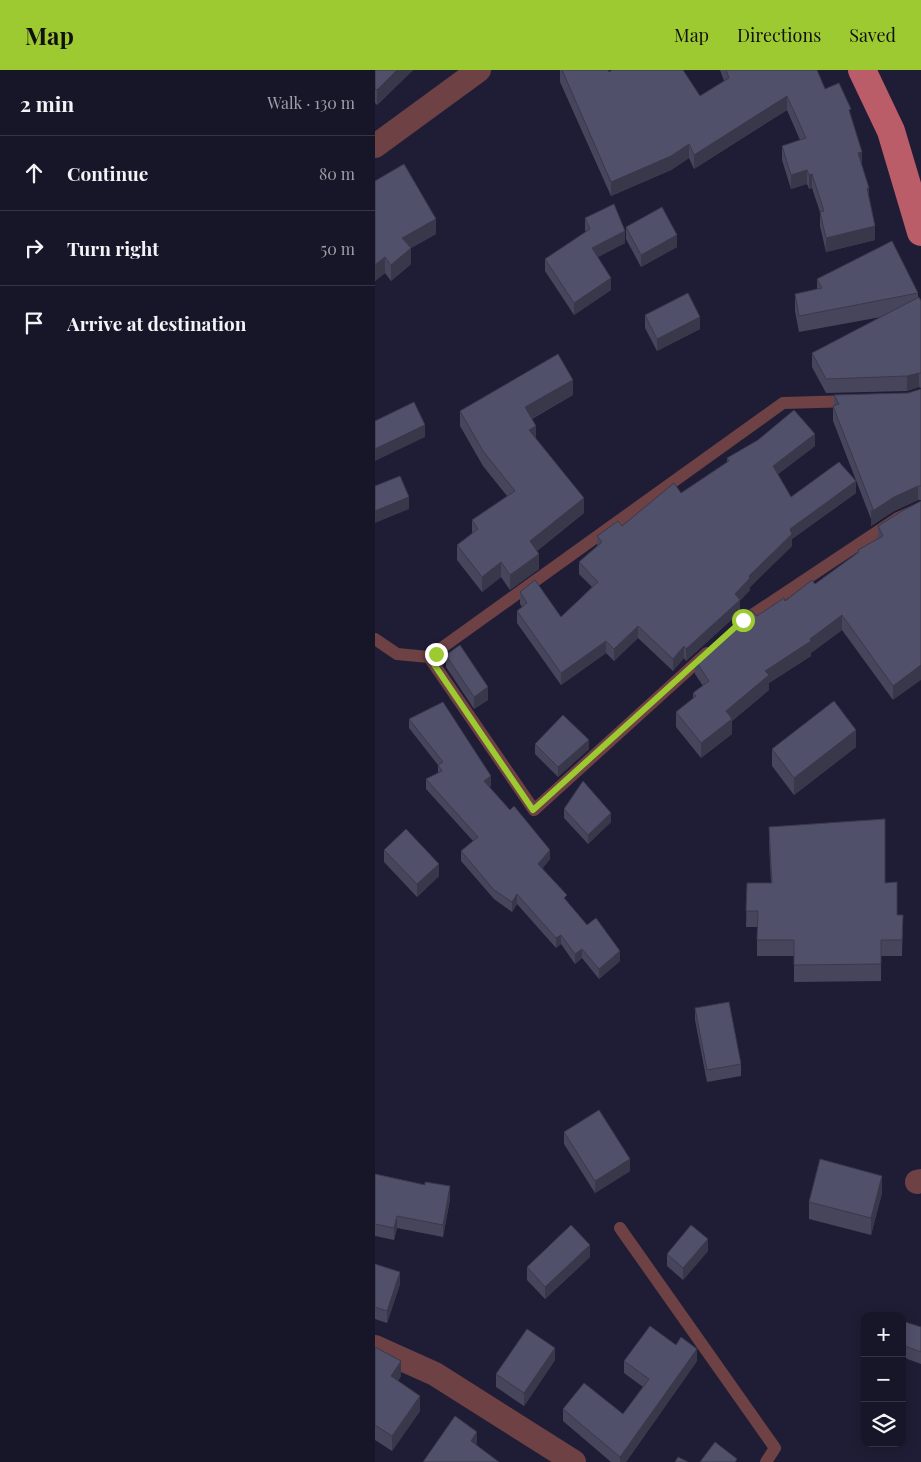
<!DOCTYPE html>
<html lang="en">
<head>
<meta charset="utf-8">
<style>
	:root { --surface:#171628; --page:#201f30; --text:#f1f3f6; --muted:#9e9fa8; --line:#363545; --accent:#9dca30 }
	body { margin:0; font-family:"Playfair Display",serif; background:var(--page); color:var(--text) }
	.controls { position:absolute; right:15px; bottom:15px; display:grid; overflow:hidden; border-radius:10px; box-shadow:0 2px 12px #0003 }
	.controls button { width:45px; height:45px; display:grid; place-items:center; padding:0; border:0; border-bottom:1px solid var(--line); background:var(--surface); color:var(--text); font:25px sans-serif }
	.stop { position:absolute; width:15px; height:15px; margin:-11px; border:4px solid #9dca30; border-radius:50%; background:#fff }
	.stop.end { background:#9dca30; border-color:#fff; box-shadow:0 1px 5px #0008 }
	.list { margin:0; padding:0; list-style:none }
	h2 { display:flex; justify-content:space-between; align-items:center; height:65px; margin:0; padding:0 20px; font-size:21px }
	h2 small { font-size:16px; font-weight:400; color:var(--muted) }
	.list li { display:grid; grid-template-columns:32px 1fr auto; gap:15px; align-items:center; box-sizing:border-box; height:75px; padding:0 20px; border-top:1px solid var(--line) }
	.list b { display:block; font-size:19px; white-space:nowrap }
	.list em { font-size:16px; font-style:normal; color:var(--muted) }
	.icon { flex:none; width:28px; height:28px; fill:none; stroke:currentColor; stroke-width:2; stroke-linecap:round; stroke-linejoin:round }
	.map { position:relative; flex:none; width:546px; height:1392px; overflow:hidden }
	header { display:flex; align-items:center; gap:30px; box-sizing:border-box; height:70px; padding:0 25px; background:var(--accent); color:#111 }
	header strong { font-size:24px }
	nav { display:flex; gap:28px; margin-inline-start:auto; font-size:18px }
	main { display:flex }
	aside { flex:1; background:var(--surface) }
	.map>svg:first-child { display:block }
</style>
</head>
<body>
<header>
<strong>Map</strong>
<nav><a>Map</a><a>Directions</a><a>Saved</a></nav>
</header>
<main>
<aside>
<h2>2 min<small>Walk · 130 m</small></h2>
<ul class="list">
<li><svg class="icon" aria-label="ahead" viewBox="0 0 24 24"><path d="M12 20V5M6 11l6-6 6 6"/></svg><div><b>Continue</b></div><em>80 m</em></li>
<li><svg class="icon" aria-label="right" viewBox="0 0 24 24"><path d="M7 20v-9h11M14 6l5 5-5 5"/></svg><div><b>Turn right</b></div><em>50 m</em></li>
<li><svg class="icon" aria-label="arrive" viewBox="0 0 24 24"><path d="M6 21V4h12l-3 4 3 4H6"/></svg><div><b>Arrive at destination</b></div></li>
</ul>
</aside>
<div class="map">
<svg width="546" height="1392" viewBox="0 0 546 1392">
	<rect width="100%" height="100%" fill="#1f1d35"/>
	<g fill="none" stroke-linecap="round" stroke-linejoin="round">
		<g stroke="#6e4145" stroke-width="12">
			<polyline points="365,553 523,448 546,438"/>
			<polyline points="0,569 22,584 54,587 408,333 477,331"/>
			<polyline points="54,587 159,740 332,583"/>
			<polyline points="245,1158 400,1378 391,1392"/>
		</g>
		<g stroke="#6e4145" stroke-width="24">
			<polyline points="0,76 104,0"/>
			<polyline points="542,1112 546,1111"/>
			<polyline points="0,1277 60,1304 199,1392"/>
		</g>
		<polyline stroke="#ba5d68" stroke-width="28" points="487,0 516,61 546,162"/>
	</g>
	<g fill="#46455c">
		<polygon points="0,0 38,0 2,35 0,33"/>
		<polygon points="185,0 233,0 234,2 325,26 349,11 345,0 442,0 450,19 476,47 494,129 500,170 451,182 445,156 445,142 437,118 434,119 432,114 416,119 407,90 407,76 425,70 412,40 319,99 314,88 296,100 236,126 185,12"/>
		<polygon points="0,111 61,164 36,178 36,194 16,211 10,203 0,211"/>
		<polygon points="210,148 250,173 223,187 236,220 199,245 170,201 170,189 211,162 210,160"/>
		<polygon points="251,157 302,177 266,197 251,169"/>
		<polygon points="442,209 543,223 543,227 546,231 546,318 544,317 532,321 451,323 437,297 437,283 506,247 424,262 420,241 420,224 442,219"/>
		<polygon points="270,245 325,259 282,281 270,258"/>
		<polygon points="546,319 546,430 543,430 519,441 496,456 496,449 458,351 458,336 459,336 459,325 533,323"/>
		<polygon points="198,325 157,349 161,369 209,443 162,481 164,499 135,520 126,507 107,522 82,490 82,475 97,464 97,450 132,426 108,396 85,356 85,341"/>
		<polygon points="440,376 403,404 416,427 481,423 417,469 417,476 375,517 375,520 365,530 365,542 311,591 309,588 298,601 263,568 239,591 231,583 186,615 142,553 142,541 147,537 145,534 145,522 186,547 217,517 204,504 204,492 222,476 222,466 247,456 306,423 352,392 352,388"/>
		<polygon points="527,441 518,630 467,560 436,583 436,586 394,613 394,620 357,651 357,664 326,688 301,657 301,642 318,629 318,623 328,616 320,604 320,590 382,546 440,514 483,482 483,480 503,468 503,456"/>
		<polygon points="71,585 113,630 99,639 71,597"/>
		<polygon points="34,649 116,716 114,717 175,789 167,799 192,831 212,855 245,891 224,909 207,888 200,894 186,874 181,878 142,834 137,842 119,829 86,791 86,781 98,771 51,719 51,709 63,703 63,695 34,658"/>
		<polygon points="160,674 214,679 183,707 160,684"/>
		<polygon points="481,677 419,725 397,696 397,679"/>
		<polygon points="189,739 236,752 213,774 189,748"/>
		<polygon points="394,757 510,813 522,845 528,845 527,886 506,886 506,911 419,912 419,886 382,886 382,857 371,857 372,813 396,813 394,774"/>
		<polygon points="9,780 64,806 42,827 9,792"/>
		<polygon points="320,938 366,994 366,1006 332,1012 320,950"/>
		<polygon points="189,1062 255,1101 220,1123 189,1074"/>
		<polygon points="0,1104 50,1115 75,1129 68,1167 22,1158 19,1170 0,1166"/>
		<polygon points="507,1123 496,1165 434,1149 434,1132"/>
		<polygon points="333,1181 308,1210 292,1196 292,1184"/>
		<polygon points="215,1187 170,1229 152,1210 152,1197"/>
		<polygon points="0,1194 25,1214 12,1253 0,1249"/>
		<polygon points="527,1251 546,1257 546,1294 527,1287"/>
		<polygon points="0,1277 26,1306 23,1311 45,1341 17,1381 0,1370"/>
		<polygon points="180,1290 149,1336 121,1317 121,1304"/>
		<polygon points="249,1291 322,1291 251,1392 236,1392 188,1351 188,1339 248,1344 268,1317 249,1303"/>
	</g>
	<g fill="#39384b">
		<polygon points="22,0 38,0 2,35 2,20"/>
		<polygon points="412,26 412,40 319,99 319,85"/>
		<polygon points="314,74 314,88 296,100 236,126 236,112"/>
		<polygon points="487,82 487,96 483,83"/>
		<polygon points="432,100 432,114 416,119 416,105"/>
		<polygon points="437,104 437,118 434,119 434,105"/>
		<polygon points="492,118 494,118 494,132"/>
		<polygon points="61,149 61,164 36,178 36,194 16,211 16,195 27,168"/>
		<polygon points="500,156 500,170 451,182 451,168"/>
		<polygon points="250,161 250,173 217,190 217,178"/>
		<polygon points="302,165 302,177 266,197 266,185"/>
		<polygon points="10,187 10,203 0,211 0,195"/>
		<polygon points="236,208 236,220 199,245 199,233"/>
		<polygon points="325,247 325,259 282,281 282,269"/>
		<polygon points="544,303 544,317 532,321 532,306"/>
		<polygon points="198,310 198,325 150,352 150,337"/>
		<polygon points="50,355 50,367 0,391 0,379"/>
		<polygon points="161,356 161,371 154,360"/>
		<polygon points="440,364 440,376 398,408 398,396"/>
		<polygon points="481,411 481,423 417,469 417,476 375,517 375,520 365,531 365,542 311,591 311,579 360,524 374,506 415,459"/>
		<polygon points="543,416 543,430 519,441 496,456 496,442 519,427"/>
		<polygon points="34,427 34,439 0,453 0,441"/>
		<polygon points="209,428 209,443 155,486 155,471"/>
		<polygon points="164,484 164,499 135,520 135,505"/>
		<polygon points="126,492 126,507 107,522 107,507"/>
		<polygon points="467,545 467,560 436,583 436,586 394,613 394,620 357,651 357,664 326,688 326,673 351,641 390,601"/>
		<polygon points="263,556 263,568 239,591 239,579"/>
		<polygon points="231,571 231,583 186,615 186,603"/>
		<polygon points="309,576 309,588 298,601 298,589"/>
		<polygon points="546,595 546,610 518,630 518,616"/>
		<polygon points="113,617 113,630 99,639 99,627"/>
		<polygon points="481,660 481,677 419,725 419,708"/>
		<polygon points="214,670 214,679 183,707 183,697"/>
		<polygon points="116,706 116,716 109,721 109,711"/>
		<polygon points="236,743 236,752 213,774 213,765"/>
		<polygon points="175,780 175,789 163,804 163,794"/>
		<polygon points="64,794 64,806 42,827 42,814"/>
		<polygon points="142,824 142,834 137,842 137,832"/>
		<polygon points="186,865 186,874 181,878 181,868"/>
		<polygon points="207,879 207,888 200,894 200,884"/>
		<polygon points="245,881 245,891 224,909 224,899"/>
		<polygon points="255,1089 255,1101 220,1123 220,1111"/>
		<polygon points="507,1106 507,1123 496,1165 496,1148"/>
		<polygon points="75,1116 75,1129 68,1167 68,1155"/>
		<polygon points="22,1146 22,1158 19,1170 19,1158"/>
		<polygon points="333,1169 333,1181 308,1210 308,1198"/>
		<polygon points="215,1175 215,1187 170,1229 170,1217"/>
		<polygon points="25,1202 25,1214 12,1253 12,1241"/>
		<polygon points="180,1278 180,1290 149,1336 149,1323"/>
		<polygon points="322,1279 322,1291 251,1392 245,1392 245,1387"/>
		<polygon points="26,1291 26,1306 16,1321 16,1306"/>
		<polygon points="45,1326 45,1341 17,1381 17,1366"/>
		<polygon points="102,1362 102,1374 96,1383 96,1371"/>
	</g>
	<g fill="#51506b" stroke="#39384b">
		<polygon points="0,0 22,0 2,20 0,18"/>
		<polygon points="187,0 233,0 234,2 237,0 308,0 325,26 354,8 351,0 442,0 450,19 464,13 476,39 474,40 487,82 483,83 494,118 492,118 500,156 451,168 445,142 449,141 437,104 434,105 432,100 416,105 407,76 431,68 412,26 319,85 314,74 296,86 236,112"/>
		<polygon points="29,94 61,149 27,168 36,178 16,195 10,187 0,195 0,111"/>
		<polygon points="239,134 250,161 217,178 236,208 199,233 170,189 215,159 210,148"/>
		<polygon points="287,137 302,165 266,185 251,157"/>
		<polygon points="517,171 543,223 424,246 420,224 447,218 442,209"/>
		<polygon points="313,223 325,247 282,269 270,245"/>
		<polygon points="544,227 546,231 546,303 544,303 532,306 451,309 437,283"/>
		<polygon points="183,284 198,310 150,337 161,356 154,360 209,428 155,471 164,484 135,505 126,492 107,507 82,475 103,459 97,450 140,421 108,381 85,341"/>
		<polygon points="546,319 546,416 543,416 519,427 496,442 498,439 458,336 464,334 459,325 533,323"/>
		<polygon points="39,332 50,355 0,379 0,351"/>
		<polygon points="419,340 440,364 398,396 416,427 464,392 481,411 415,459 417,464 374,506 375,508 360,524 365,530 311,579 309,576 298,589 263,556 239,579 231,571 186,603 142,541 152,533 145,522 160,510 186,547 223,512 204,492 227,472 222,466 243,451 247,456 299,413 306,423 354,391 352,388 383,370"/>
		<polygon points="25,406 34,427 0,441 0,416"/>
		<polygon points="546,431 546,595 518,616 467,545 435,569 436,571 390,601 394,605 351,641 357,649 326,673 301,642 321,626 318,623 334,611 320,590 373,542 376,540 382,546 409,528 410,531 437,510 440,514 484,482 483,480 508,466 503,456 527,441"/>
		<polygon points="85,575 113,617 99,627 71,585"/>
		<polygon points="459,631 481,660 419,708 397,679"/>
		<polygon points="68,632 116,706 109,711 135,740 139,736 175,780 163,794 192,825 189,828 212,855 221,848 245,881 224,899 207,879 200,884 186,865 181,868 142,824 137,832 119,820 86,781 103,767 51,709 67,701 63,695 68,692 34,649"/>
		<polygon points="188,645 214,670 183,697 160,674"/>
		<polygon points="208,711 236,743 213,765 189,739"/>
		<polygon points="510,749 510,813 522,812 522,845 528,845 527,870 506,870 506,894 419,895 419,870 382,870 383,841 371,841 372,813 397,813 394,757"/>
		<polygon points="31,759 64,794 42,814 9,780"/>
		<polygon points="354,932 366,994 332,1000 320,938"/>
		<polygon points="224,1040 255,1089 220,1111 189,1062"/>
		<polygon points="445,1089 507,1106 496,1148 434,1132"/>
		<polygon points="0,1104 50,1115 50,1112 75,1116 68,1155 22,1146 19,1158 0,1154"/>
		<polygon points="196,1155 215,1175 170,1217 152,1197"/>
		<polygon points="316,1155 333,1169 308,1198 292,1184"/>
		<polygon points="0,1194 25,1202 12,1241 0,1237"/>
		<polygon points="527,1251 546,1257 546,1282 527,1275"/>
		<polygon points="275,1256 301,1275 306,1267 322,1279 245,1387 188,1339 209,1313 248,1344 274,1309 249,1291"/>
		<polygon points="152,1259 180,1278 149,1323 121,1304"/>
		<polygon points="0,1277 26,1291 16,1306 45,1326 17,1366 0,1355"/>
		<polygon points="80,1346 102,1362 96,1371 124,1392 48,1392"/>
		<polygon points="340,1372 362,1389 360,1392 325,1392"/>
		<polygon points="303,1387 313,1392 300,1392"/>
	</g>
	<g fill="none" stroke-linecap="round" stroke-linejoin="round">
		<polyline stroke="#9dca30" stroke-width="6" points="61,584 54,587 158,740 368,550"/>
	</g>
</svg>
<div class="controls">
<button>+</button>
<button>−</button>
<button><svg class="icon" aria-label="layers" viewBox="0 0 24 24"><path d="M12 4l9 5-9 5-9-5zM3 14l9 5 9-5"/></svg></button>
</div>
<div class="stop" style="left:368px;top:550px"></div>
<div class="stop end" style="left:61px;top:584px"></div>
</div>
</main>
</body>
</html>
